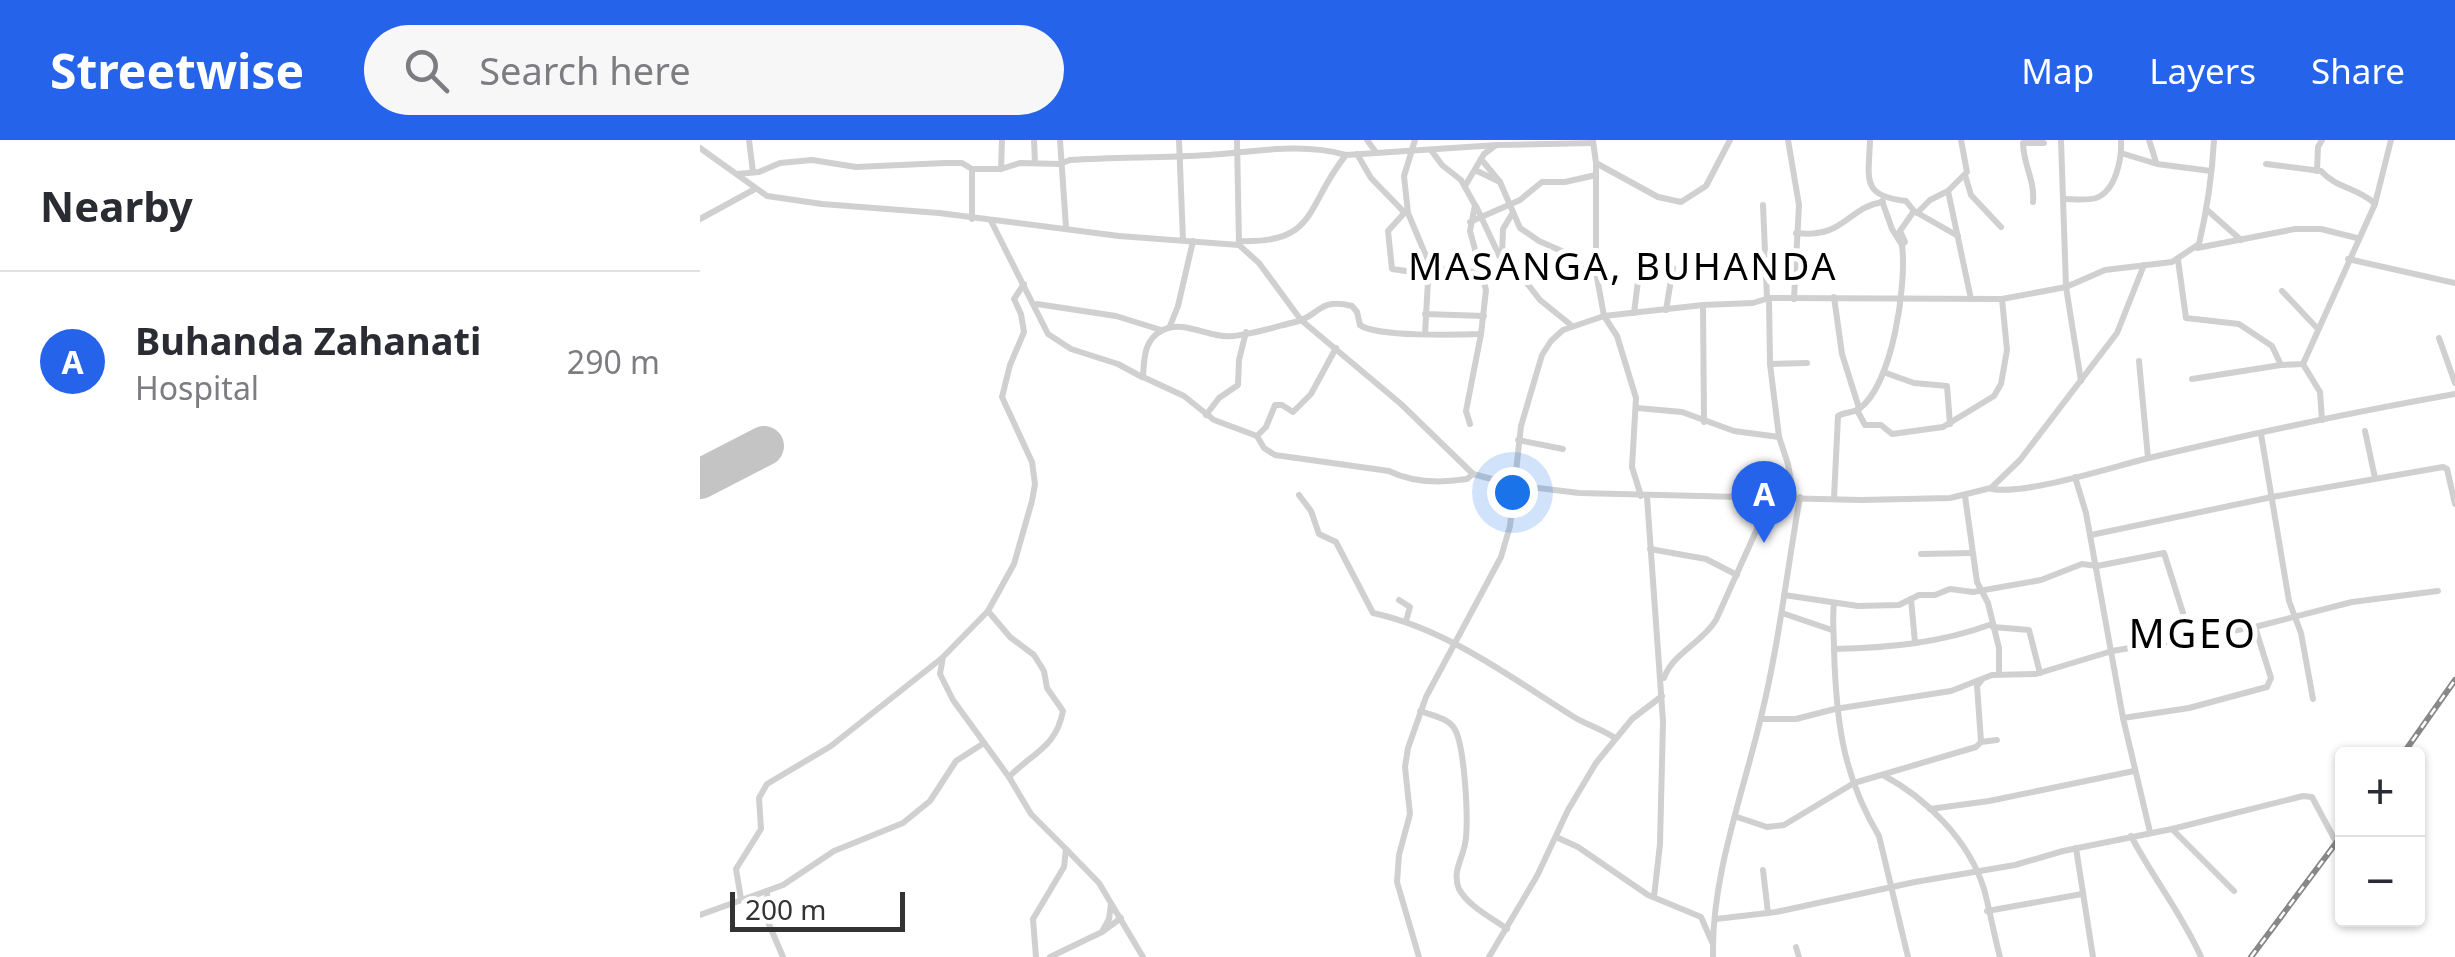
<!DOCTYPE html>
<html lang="en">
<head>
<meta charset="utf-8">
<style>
	:root { --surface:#fff; --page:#f7f7f7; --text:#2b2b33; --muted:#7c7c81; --line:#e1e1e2; --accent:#2563eb }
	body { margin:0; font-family:"Noto Sans",sans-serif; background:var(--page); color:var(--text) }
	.controls { position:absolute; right:30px; bottom:30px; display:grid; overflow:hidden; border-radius:10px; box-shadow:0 2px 8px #0004 }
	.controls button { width:90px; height:90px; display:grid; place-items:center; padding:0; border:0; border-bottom:2px solid var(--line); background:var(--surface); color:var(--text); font:50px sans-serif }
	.scale { position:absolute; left:30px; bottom:25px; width:175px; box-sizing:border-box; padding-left:10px; border:5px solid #333; border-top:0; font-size:28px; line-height:35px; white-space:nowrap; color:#333; -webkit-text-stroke:8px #fff; paint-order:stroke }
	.you { position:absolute; left:812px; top:352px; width:35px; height:35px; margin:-25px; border:8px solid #fff; border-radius:50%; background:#1a73e8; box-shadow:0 0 0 15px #1a73e833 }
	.badge { display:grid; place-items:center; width:65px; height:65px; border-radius:50%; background:var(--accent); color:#fff; font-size:32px; font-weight:700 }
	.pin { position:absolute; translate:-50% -82px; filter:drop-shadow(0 2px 5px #0008) }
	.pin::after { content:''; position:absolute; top:52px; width:35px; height:30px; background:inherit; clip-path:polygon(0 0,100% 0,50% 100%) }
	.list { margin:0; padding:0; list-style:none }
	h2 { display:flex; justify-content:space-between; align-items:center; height:130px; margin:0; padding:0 40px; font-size:42px }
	h2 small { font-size:32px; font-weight:400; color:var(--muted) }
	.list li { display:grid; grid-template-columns:65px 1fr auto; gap:30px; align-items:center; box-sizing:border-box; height:180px; padding:0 40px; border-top:2px solid var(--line) }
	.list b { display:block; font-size:38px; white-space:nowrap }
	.list p { margin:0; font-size:32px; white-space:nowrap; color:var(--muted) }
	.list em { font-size:32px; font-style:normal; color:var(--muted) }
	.icon { flex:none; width:55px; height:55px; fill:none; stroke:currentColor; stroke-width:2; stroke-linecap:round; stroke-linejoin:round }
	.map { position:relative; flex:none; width:1755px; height:817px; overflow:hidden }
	header { display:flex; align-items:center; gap:60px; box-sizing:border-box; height:140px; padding:0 50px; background:var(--accent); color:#fff }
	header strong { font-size:48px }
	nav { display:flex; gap:55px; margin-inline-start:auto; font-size:35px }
	.search { width:700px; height:90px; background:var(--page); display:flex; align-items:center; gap:25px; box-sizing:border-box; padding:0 35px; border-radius:55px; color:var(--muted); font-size:38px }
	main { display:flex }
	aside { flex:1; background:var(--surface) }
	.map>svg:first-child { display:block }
</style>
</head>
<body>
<header>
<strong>Streetwise</strong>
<div class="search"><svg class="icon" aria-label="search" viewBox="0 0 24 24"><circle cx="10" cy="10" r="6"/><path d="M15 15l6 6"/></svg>Search here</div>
<nav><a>Map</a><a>Layers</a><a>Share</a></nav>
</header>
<main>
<aside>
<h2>Nearby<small></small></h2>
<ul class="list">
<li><span class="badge">A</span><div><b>Buhanda Zahanati</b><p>Hospital</p></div><em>290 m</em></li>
</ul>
</aside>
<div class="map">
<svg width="1755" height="817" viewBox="0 0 1755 817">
	<rect width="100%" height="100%" fill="#fff"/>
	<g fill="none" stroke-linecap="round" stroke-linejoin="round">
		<polyline stroke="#c4c4c4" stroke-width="40" points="0,339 64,306"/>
		<g stroke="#d0d0d0" stroke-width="6">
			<polyline points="49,0 53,32"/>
			<polyline points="334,0 335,23"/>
			<polyline points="360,0 366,87"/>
			<polyline points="479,0 483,100"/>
			<polyline points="537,0 539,104"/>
			<polyline points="667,0 675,11"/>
			<polyline points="715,0 704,36 708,73 729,123 748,131 781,132"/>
			<polyline points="1088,0 1099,65 1094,159"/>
			<path d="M1170 0C1169 38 1160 56 1206 61L1214 71 1258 96"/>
			<polyline points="1261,0 1267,32 1248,51 1271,159"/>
			<polyline points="1361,0 1366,147 1381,241"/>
			<polyline points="1449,0 1456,22"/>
			<polyline points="893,1 896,23 896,132 904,176 917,196 936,258 932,327 941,356"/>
			<polyline points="0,8 67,56 122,64 239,73 419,96 539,105 559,123 601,180 701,264 773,334 814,345 879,353 1161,360 1250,358 1291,348 1320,320 1417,193 1444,125"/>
			<path d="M731 10 742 25 761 40 775 65 770 91 786 150 781 194C758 195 676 197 660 185L657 172 652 166C618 157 619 177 595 182 575 187 553 194 533 196 509 199 485 179 463 190 444 199 444 218 443 237L484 256 514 280 557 296 564 308 575 315 689 331C713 343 742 343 767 339L773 334"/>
			<polyline points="1421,13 1457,24 1511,31"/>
			<polyline points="657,14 671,38 704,72"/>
			<polyline points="781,19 800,42 820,88 839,101 864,112 881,128 896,132"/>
			<polyline points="896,23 958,57 981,62 1006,46 1030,0"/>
			<path d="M1566 24 1621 31C1636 48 1658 48 1674 63"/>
			<polyline points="272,29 272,79"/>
			<polyline points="301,29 302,0"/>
			<polyline points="775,30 800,42"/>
			<polyline points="1617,31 1618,7 1622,0"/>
			<path d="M37 34 59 32 80 23 112 20 156 27 245 23H262L272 29H301L320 23 360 24 370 20C416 17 462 18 509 15 553 12 602 2 646 15"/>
			<polyline points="1265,35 1271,55 1301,87"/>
			<polyline points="765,46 784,14 796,5"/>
			<path d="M1363 59C1373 59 1386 61 1396 58 1416 51 1422 18 1421 0"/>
			<polyline points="1182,61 1192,89 1202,105"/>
			<path d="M1333 62C1335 40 1323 24 1323 3H1344"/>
			<polyline points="1063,65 1067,158"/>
			<polyline points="776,66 805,128 823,138 840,160 871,185"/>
			<polyline points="1506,69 1541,100"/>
			<polyline points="707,70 688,91 692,129 727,134"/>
			<polyline points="1217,73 1230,60 1248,51"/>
			<polyline points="0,79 55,49"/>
			<polyline points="291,81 348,194 371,209 418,224 442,237"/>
			<polyline points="770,82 820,60 842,42 865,42 896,35"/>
			<path d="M1096 93C1145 99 1147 67 1183 62"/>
			<path d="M539 101C619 104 605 65 646 15L797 5 893 3"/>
			<polyline points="1497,108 1595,89 1621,89 1657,98"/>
			<polyline points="802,115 803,89 812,74"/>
			<polyline points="1648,119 1755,143"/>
			<polyline points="1478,120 1486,178 1539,184 1572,206 1581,225"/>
			<polyline points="324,144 314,159 321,174 324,192 310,225 302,257 332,322 335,344 332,361 314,424 288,471 243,517 240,534 253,560 309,637 331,674 366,709 364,727 333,779 336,817"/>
			<polyline points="1582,151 1617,188"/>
			<polyline points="1134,157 1142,214 1159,268"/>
			<polyline points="1069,158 1070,224 1079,297 1088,324 1094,357"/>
			<polyline points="337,164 416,176 461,190"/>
			<polyline points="1003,165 1004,282"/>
			<polyline points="966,170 973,128"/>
			<polyline points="934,173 939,133 945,120"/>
			<polyline points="725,174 784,176"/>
			<polyline points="470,186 478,166 493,101"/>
			<polyline points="725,194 729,123"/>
			<polyline points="1739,198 1755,243"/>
			<polyline points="1439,221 1448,318"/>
			<polyline points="1070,224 1107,223"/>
			<polyline points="1603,224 1620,252 1622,280"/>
			<polyline points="1186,233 1214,243 1247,246 1250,284"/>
			<polyline points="1492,239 1581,225 1603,224 1675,64 1691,0"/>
			<polyline points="937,268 982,272 1034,291 1079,297"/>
			<polyline points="1157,270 1165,285 1181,285 1192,294 1243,287 1294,256 1301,244 1307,210 1302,159"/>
			<polyline points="506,275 519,258 538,245 539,220 546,192"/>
			<polyline points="770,284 766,271 781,194"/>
			<polyline points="1665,291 1675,338"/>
			<polyline points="1561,294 1589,461 1601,493 1613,559"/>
			<polyline points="557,296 566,287 575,265 582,265 593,272 611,254 636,208"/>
			<polyline points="818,300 863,309"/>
			<polyline points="1375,337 1386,373 1423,578 1450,692"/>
			<path d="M1292 349C1326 355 1412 327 1449 318 1550 294 1653 272 1755 254"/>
			<path d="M599 355 611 371 619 394 636 402 673 473C747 489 810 537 874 577 887 585 902 589 915 598"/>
			<polyline points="1265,356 1277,442 1288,463 1299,508 1299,534"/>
			<polyline points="947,357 963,581 960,704 954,757"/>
			<path d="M1134 358 1138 276C1144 272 1153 273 1159 269 1193 244 1207 144 1202 105L1205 102 1200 91 1214 71"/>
			<polyline points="1391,395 1572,357 1743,327 1747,329 1755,364"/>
			<polyline points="950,409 1006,419 1037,435"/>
			<polyline points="1221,414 1271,413"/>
			<polyline points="1084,455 1158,466 1199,465 1219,455 1235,455 1250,449 1273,452 1341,440 1382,424 1397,426 1464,413 1483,473"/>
			<polyline points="1211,459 1215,502"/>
			<polyline points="699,460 710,467 706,481"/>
			<path d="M1134 463C1132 479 1134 493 1134 509 1136 578 1142 635 1179 696L1208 817"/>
			<path d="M288 471 310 497 334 515 344 531 347 548 363 571C356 608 332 613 309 637"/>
			<polyline points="1082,473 1132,490"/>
			<polyline points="1293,487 1329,490 1340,533"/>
			<path d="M1134 509C1188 508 1241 503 1292 484"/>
			<path d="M964 538C973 513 1002 503 1016 480L1057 389 1062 360"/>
			<polyline points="1281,541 1277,546 1281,601"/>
			<path d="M720 571C731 575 748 578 754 588 765 604 769 684 765 704 762 720 752 732 759 749 768 766 792 778 807 789"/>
			<polyline points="1423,578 1489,568 1567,547 1571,538 1555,487"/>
			<polyline points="1061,579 1096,579 1135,569 1251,551 1292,535 1336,534 1412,511 1555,487 1652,462 1738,451"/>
			<path d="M1183 635C1226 658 1269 700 1284 749 1290 771 1294 795 1300 817"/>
			<polyline points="1230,669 1289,661 1434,631"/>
			<polyline points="1037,677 1067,687 1084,685 1154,643 1276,607 1281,602 1297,600"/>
			<polyline points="1472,689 1534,751"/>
			<path d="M1431 696C1453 738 1482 774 1501 817"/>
			<polyline points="856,697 878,707 948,755 1001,777 1012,802"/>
			<polyline points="1376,708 1393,817"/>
			<polyline points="367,710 399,743 443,817"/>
			<polyline points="1063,730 1068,773"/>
			<polyline points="67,751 68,782 83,817"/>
			<polyline points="41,759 36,729 61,689 59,658 67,644 131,606 242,518"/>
			<polyline points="1287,771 1382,754"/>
			<polyline points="0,775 83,745 134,711 203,683 230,661 256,621 284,603"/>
			<polyline points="1016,779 1076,772 1215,742 1315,725 1363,711 1472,689 1603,656 1612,657 1635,700"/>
			<polyline points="403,790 409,779 411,764"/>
			<polyline points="1096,807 1099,817"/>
			<polyline points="350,817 402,792 421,778"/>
			<path d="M719 817 697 742 699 715 710 674 705 627 708 608 726 557 801 417 810 386 821 286 842 215 851 201 863 190 904 176 1003 165 1053 163 1069 158 1302 159 1366 147 1405 130 1472 122 1499 104C1507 70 1512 36 1514 0"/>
			<polyline points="789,817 837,736 868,670 896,623 932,579 962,556"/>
			<path d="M1013 817C1011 737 1043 654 1061 577 1079 504 1087 430 1100 357"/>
		</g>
		<g stroke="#888" stroke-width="6">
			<g id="rail">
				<polyline points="1703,614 1755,540"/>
				<polyline points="1551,817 1642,695"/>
			</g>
		</g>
		<use href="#rail" stroke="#fff" stroke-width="2.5" stroke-dasharray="8" stroke-linecap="butt"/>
	</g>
	<g text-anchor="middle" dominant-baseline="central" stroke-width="10" stroke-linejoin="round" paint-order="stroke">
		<g font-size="38" letter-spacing="2.5" fill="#000" stroke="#fff">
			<text x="923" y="125">MASANGA, BUHANDA</text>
		</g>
		<g font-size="40" letter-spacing="2.5" fill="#000" stroke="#fff">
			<text x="1493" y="492">MGEO</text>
		</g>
	</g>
</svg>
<div class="controls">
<button>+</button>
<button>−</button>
</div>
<div class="scale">200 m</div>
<div class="you"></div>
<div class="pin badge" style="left:1064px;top:403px">A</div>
</div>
</main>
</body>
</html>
